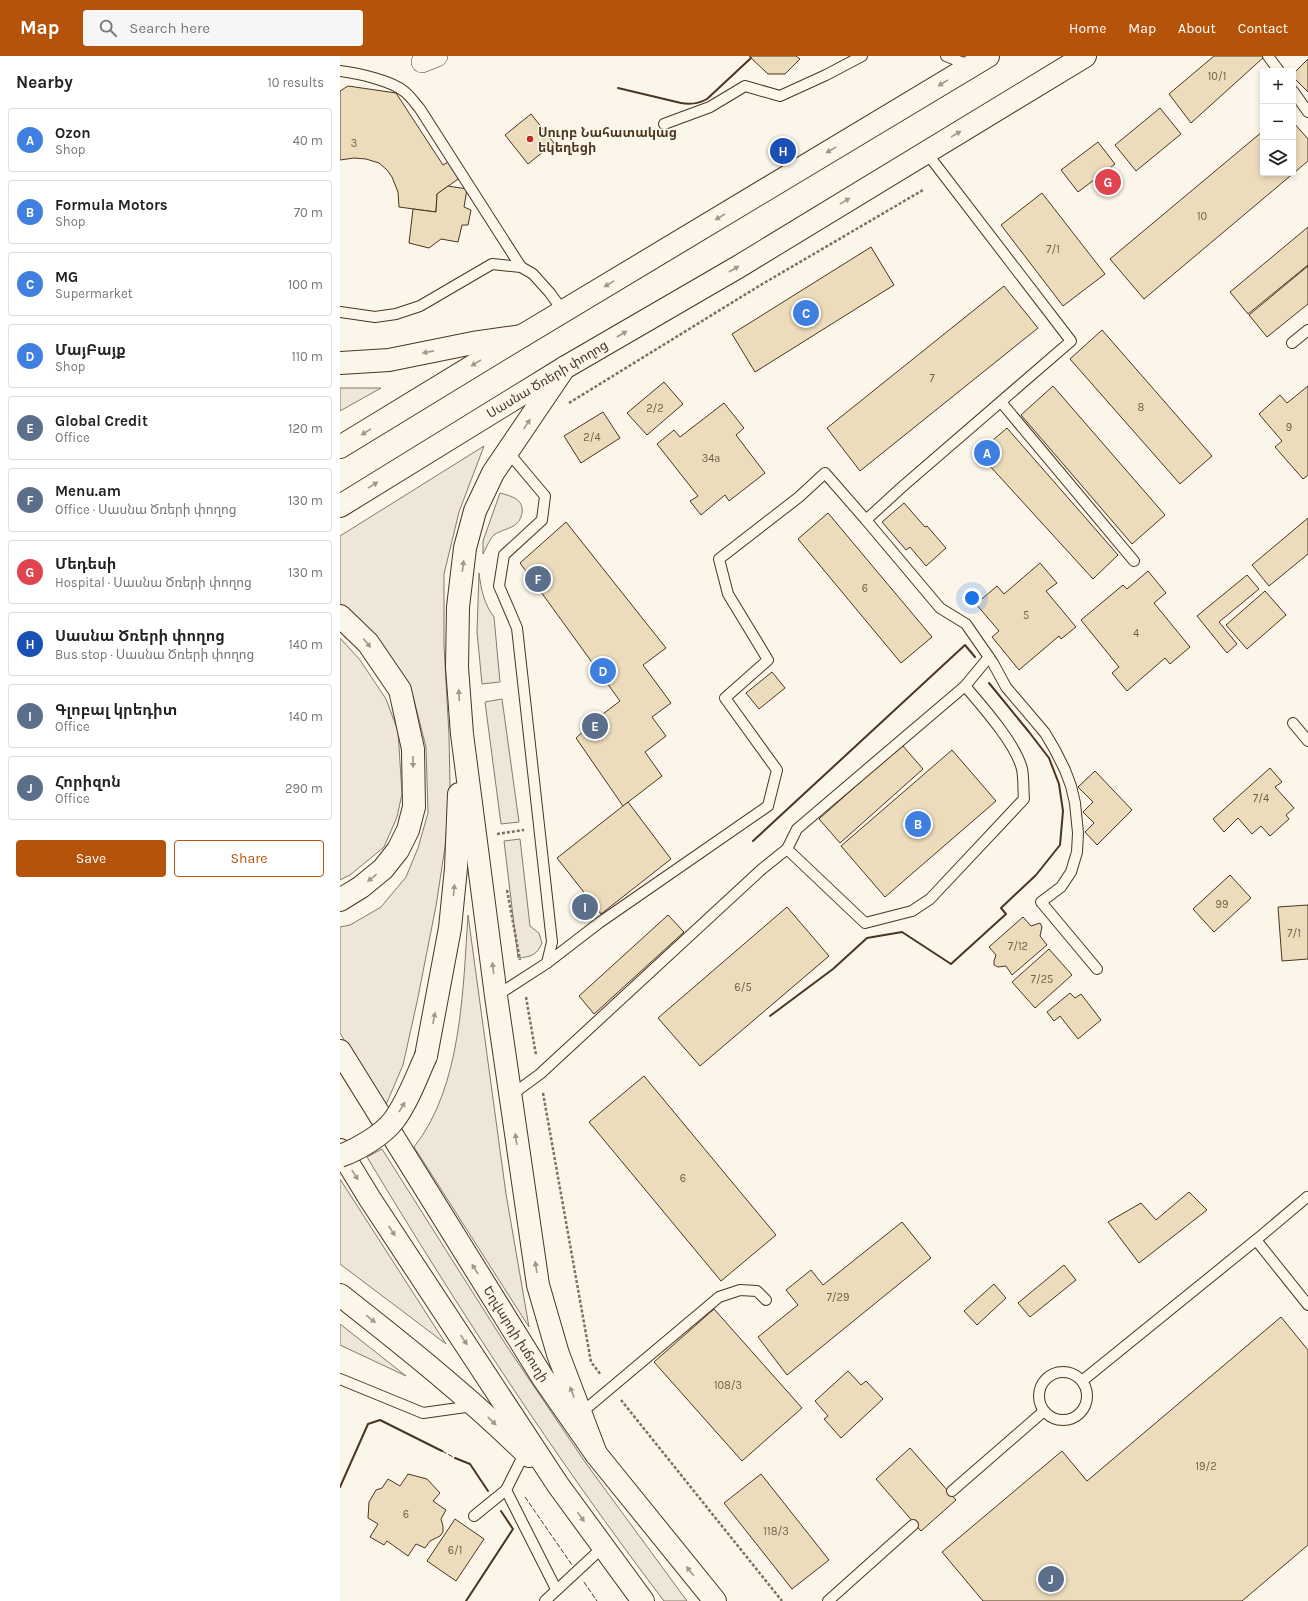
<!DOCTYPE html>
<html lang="en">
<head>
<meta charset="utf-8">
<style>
	:root { --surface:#fff; --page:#f6f6f6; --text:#222; --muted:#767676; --line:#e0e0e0; --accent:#b45309 }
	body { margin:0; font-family:Karla,"Noto Sans Armenian",sans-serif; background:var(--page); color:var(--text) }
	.controls { position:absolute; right:12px; top:12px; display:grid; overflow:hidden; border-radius:4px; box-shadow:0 2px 6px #0003 }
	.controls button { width:36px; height:36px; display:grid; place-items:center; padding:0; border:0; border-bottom:1px solid var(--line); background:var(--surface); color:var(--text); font:20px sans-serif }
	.you { position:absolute; left:632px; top:542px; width:14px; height:14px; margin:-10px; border:3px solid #fff; border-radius:50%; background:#1a73e8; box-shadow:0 0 0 6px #1a73e833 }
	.badge { display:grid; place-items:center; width:26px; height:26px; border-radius:50%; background:var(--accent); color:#fff; font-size:13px; font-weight:700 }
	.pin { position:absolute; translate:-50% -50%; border:2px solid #fff; box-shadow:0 1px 4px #0006 }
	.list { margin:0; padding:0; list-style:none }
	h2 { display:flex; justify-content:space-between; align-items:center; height:52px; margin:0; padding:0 16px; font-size:17px }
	h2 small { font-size:13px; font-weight:400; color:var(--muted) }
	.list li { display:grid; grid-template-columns:26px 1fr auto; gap:12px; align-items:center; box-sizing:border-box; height:64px; margin:0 8px 8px; padding:0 8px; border:1px solid var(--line); border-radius:4px }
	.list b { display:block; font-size:15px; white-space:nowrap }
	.list p { margin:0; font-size:13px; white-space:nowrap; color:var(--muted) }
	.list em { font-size:13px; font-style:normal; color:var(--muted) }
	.actions { display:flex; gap:8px; padding:12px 16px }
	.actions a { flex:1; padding:9px 0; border:1px solid var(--accent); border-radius:4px; text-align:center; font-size:14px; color:var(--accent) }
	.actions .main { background:var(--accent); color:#fff }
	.icon { flex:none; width:22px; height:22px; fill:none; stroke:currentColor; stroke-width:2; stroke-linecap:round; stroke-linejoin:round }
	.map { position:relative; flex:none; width:968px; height:1545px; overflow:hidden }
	header { display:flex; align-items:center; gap:24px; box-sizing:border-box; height:56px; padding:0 20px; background:var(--accent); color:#fff }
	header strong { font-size:19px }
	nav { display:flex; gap:22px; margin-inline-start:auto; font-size:14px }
	.search { width:280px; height:36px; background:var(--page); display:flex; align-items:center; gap:10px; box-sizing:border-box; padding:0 14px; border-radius:4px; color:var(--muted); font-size:15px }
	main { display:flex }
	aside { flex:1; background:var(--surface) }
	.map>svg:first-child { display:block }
</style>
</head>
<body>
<header>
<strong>Map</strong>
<div class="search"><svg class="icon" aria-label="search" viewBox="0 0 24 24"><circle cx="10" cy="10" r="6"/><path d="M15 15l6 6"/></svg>Search here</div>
<nav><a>Home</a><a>Map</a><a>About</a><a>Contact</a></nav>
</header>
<main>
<aside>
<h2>Nearby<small>10 results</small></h2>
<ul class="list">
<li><span class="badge" style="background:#3f7fe0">A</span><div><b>Ozon</b><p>Shop</p></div><em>40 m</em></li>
<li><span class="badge" style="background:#3f7fe0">B</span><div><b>Formula Motors</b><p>Shop</p></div><em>70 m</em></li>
<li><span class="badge" style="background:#3f7fe0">C</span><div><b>MG</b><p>Supermarket</p></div><em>100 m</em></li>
<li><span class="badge" style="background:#3f7fe0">D</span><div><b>ՄայԲայք</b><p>Shop</p></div><em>110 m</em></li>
<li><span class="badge" style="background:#5c6f8a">E</span><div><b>Global Credit</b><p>Office</p></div><em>120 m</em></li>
<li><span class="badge" style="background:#5c6f8a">F</span><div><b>Menu.am</b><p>Office · Սասնա Ծռերի փողոց</p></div><em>130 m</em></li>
<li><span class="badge" style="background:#e0444e">G</span><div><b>Մեդեսի</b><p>Hospital · Սասնա Ծռերի փողոց</p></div><em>130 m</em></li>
<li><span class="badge" style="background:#1a4fb4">H</span><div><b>Սասնա Ծռերի փողոց</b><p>Bus stop · Սասնա Ծռերի փողոց</p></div><em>140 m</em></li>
<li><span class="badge" style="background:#5c6f8a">I</span><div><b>Գլոբալ կրեդիտ</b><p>Office</p></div><em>140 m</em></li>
<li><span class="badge" style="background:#5c6f8a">J</span><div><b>Հորիզոն</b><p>Office</p></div><em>290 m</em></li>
</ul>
<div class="actions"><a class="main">Save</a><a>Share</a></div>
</aside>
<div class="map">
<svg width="968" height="1545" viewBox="0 0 968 1545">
	<rect width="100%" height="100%" fill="#fbf6e9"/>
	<g fill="#ede6d9" stroke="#887966">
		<polygon points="0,332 41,332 0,355"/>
		<polygon points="144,390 119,456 104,518 104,590 109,679 110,731 105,791 96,850 77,946 63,1009 45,1051 0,977 0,871 10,869 41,851 66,821 78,792 88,757 86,691 73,640 40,586 0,551 0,480"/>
		<path d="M160 437C171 440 184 443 182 457 181 461 180 465 176 468 171 473 160 474 154 479 150 483 146 492 143 498V485Z"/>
		<path d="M139 517C141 533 144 548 154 561L160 626 142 628 137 576Z"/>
		<polygon points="0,582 20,604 46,643 58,675 62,738 57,761 44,791 10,819 0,824"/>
		<polygon points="162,643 179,766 161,768 145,646"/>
		<path d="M180 783 190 870 199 877 202 887C197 899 191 901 178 902L164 785Z"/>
		<path d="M128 859 166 1138 189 1271 74 1091C122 1031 123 932 128 859Z"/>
		<path d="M42 1093 166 1289 245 1406 347 1545H324C216 1403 119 1254 27 1101Z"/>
		<polygon points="0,1123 106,1288 0,1208"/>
		<polygon points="0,1268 66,1320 0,1289"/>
	</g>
	<g fill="#ecdcbc" stroke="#4a3520">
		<polygon points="409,0 456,0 460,3 445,18 428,18"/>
		<polygon points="874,0 923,0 924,1 851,67 829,38"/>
		<polygon points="968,3 968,36 953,21 953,18"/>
		<polygon points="8,30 56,37 103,109 110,105 121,121 97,138 96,156 59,151 58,136 52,121 47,114 39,107 26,103 14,102 0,104 0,35"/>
		<polygon points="820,52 841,78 796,115 775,89"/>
		<polygon points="191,58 214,87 188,108 165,79"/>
		<polygon points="953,66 968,83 968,105 804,243 770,203 923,75 923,117 953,117"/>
		<polygon points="758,86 775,108 738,136 721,114"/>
		<polygon points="108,130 127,133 124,151 131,154 128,169 122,169 118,186 101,183 89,192 69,187 73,153 96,156 97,138"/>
		<polygon points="702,137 765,218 723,250 661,169"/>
		<polygon points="968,171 968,209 908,258 890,236"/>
		<polygon points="531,191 554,229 415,316 392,278"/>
		<polygon points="968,210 968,248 927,281 909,259"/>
		<polygon points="664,230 698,272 520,415 487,372"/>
		<polygon points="762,274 872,400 840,428 730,303"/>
		<polygon points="324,326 343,348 307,379 287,357"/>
		<polygon points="713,330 825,459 792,488 681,359"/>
		<polygon points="968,330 968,419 963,423 935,391 942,385 919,358 940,339 947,347"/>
		<polygon points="384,347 404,372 396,379 425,417 389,445 385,439 361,459 350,445 358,440 317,388 334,374 340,381"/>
		<polygon points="263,356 280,382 241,407 224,380"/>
		<polygon points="667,372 778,499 753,523 638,397"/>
		<polygon points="564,447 585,471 587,470 606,492 586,510 570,491 566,494 542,466"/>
		<polygon points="488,457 592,581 561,607 458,483"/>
		<polygon points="968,462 968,498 929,530 912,509"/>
		<polygon points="226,466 326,592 303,609 331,647 312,661 326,680 305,696 322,720 283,750 236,682 259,661 280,645 180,507"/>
		<polygon points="700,507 717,527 706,535 736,571 721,583 719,580 679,614 652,581 659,575 636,548 657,530 664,538"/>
		<polygon points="808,515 826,537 814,547 850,591 830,608 825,602 787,635 772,617 779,611 741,564 783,529 787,533"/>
		<polygon points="907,519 919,533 879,566 897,588 887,597 857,560"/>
		<polygon points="925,535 946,559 907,593 886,569"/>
		<polygon points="432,616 445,632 419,653 406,637"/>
		<polygon points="562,689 583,713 500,787 479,763"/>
		<polygon points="612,694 656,745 545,841 501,790"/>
		<polygon points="930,712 942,726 935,731 954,752 946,759 949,763 930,780 921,770 912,778 898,762 884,776 873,763"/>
		<polygon points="755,715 792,754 757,789 745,776 754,767 743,756 753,746 738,731"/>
		<polygon points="288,746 331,803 261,858 217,802"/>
		<polygon points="890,819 911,842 874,876 853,853"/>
		<polygon points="968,849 968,903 942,905 938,851"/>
		<polygon points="447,851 489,900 360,1010 318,962"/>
		<polygon points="328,859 344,876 254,958 239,940"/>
		<polygon points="683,861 691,870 700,867 702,871 700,880 707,889 672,919 666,910 658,911 654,909 654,905 656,899 649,891"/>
		<polygon points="709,893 732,919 695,952 672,926"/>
		<polygon points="730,937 735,942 741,938 761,964 738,983 720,960 714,965 707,956"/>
		<polygon points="304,1020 436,1179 381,1225 249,1066"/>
		<polygon points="849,1136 867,1154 799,1207 768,1166 801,1147 816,1164"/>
		<polygon points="562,1166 591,1202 447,1319 418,1281 458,1249 446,1234 471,1214 483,1229"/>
		<polygon points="724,1209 736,1224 690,1261 678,1247"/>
		<polygon points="654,1228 666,1242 637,1269 624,1255"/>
		<polygon points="374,1253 462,1352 402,1405 314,1306"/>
		<polygon points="941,1261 968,1294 968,1489 902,1545 643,1545 602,1496 722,1395 747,1425"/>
		<polygon points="508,1315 521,1329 526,1325 543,1343 501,1382 484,1363 488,1360 475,1345"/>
		<polygon points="570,1392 616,1444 581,1475 536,1423"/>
		<polygon points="68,1418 87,1423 100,1437 93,1445 106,1454 101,1463 103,1470 103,1476 100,1480 90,1485 85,1492 76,1488 68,1500 47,1485 44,1489 30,1481 38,1468 28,1462 29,1446 36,1434 42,1432 48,1423 60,1430"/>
		<polygon points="421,1418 489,1504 452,1533 384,1447"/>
		<polygon points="115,1463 144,1483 116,1525 87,1505"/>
	</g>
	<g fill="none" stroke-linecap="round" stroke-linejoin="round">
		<g stroke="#4a3520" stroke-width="12">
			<g id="service">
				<polyline points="606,0 631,10"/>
				<polyline points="928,0 939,15"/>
				<path d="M0 15C17 17 53 25 65 36 71 41 75 47 80 53L181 211"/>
				<polyline points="953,35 968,56"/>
				<polyline points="324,68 370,51 405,30 440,40 486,19 522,0"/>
				<polyline points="0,256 35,261 56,258 80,250 152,208 181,211 193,218 210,237 223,255"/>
				<polyline points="952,287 968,274"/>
				<polyline points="661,346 794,505"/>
				<polyline points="526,464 600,552 626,568 653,607 666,631 705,677 715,694 725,714 731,730 735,747 738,777 737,796 731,816 721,831 701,846 757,913"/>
				<polyline points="953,667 968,685"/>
				<path d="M447 793 525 867 572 855 590 843 684 743C683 734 684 723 682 713 676 688 642 650 625 630"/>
				<polyline points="207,907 259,867 428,750 437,714 385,642 428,604 388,538 379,503 459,441 485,417 526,464 562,431 731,285 586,96"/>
				<polyline points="156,940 207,907 212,886 177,572 159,530 164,499 202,464 205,440 168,396"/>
				<polyline points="170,1040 200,1018 422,813 447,793 457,773 625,630 649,601"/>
				<polyline points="916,1184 967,1141 968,1142"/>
				<circle cx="723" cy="1340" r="24"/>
				<polyline points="0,1323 83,1357 133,1350"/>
				<polyline points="742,1325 916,1184 968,1249"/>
				<polyline points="241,1357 379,1241 400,1234 417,1235 426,1244"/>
				<polyline points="185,1396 166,1434 216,1533"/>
				<polyline points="612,1435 704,1355"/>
				<polyline points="134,1460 166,1434"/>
				<polyline points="205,1545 263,1491"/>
				<polyline points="488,1545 573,1469"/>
			</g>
		</g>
		<g stroke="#4a3520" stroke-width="22">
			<polyline id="minor" points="82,6 97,0"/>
		</g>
		<g stroke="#4a3520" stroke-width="24">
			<g id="secondary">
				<polyline points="0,391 182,280 648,0"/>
				<polyline points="0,450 224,312 398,211 745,0"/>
			</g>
		</g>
		<g stroke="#4a3520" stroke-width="24">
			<g id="primary">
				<polyline points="0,307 49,304 133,287 182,280"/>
				<polyline points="224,312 153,417 135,455 125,492 118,551 117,611 122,678 156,940 198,1229 218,1298 256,1398"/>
				<polyline points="0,560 28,587 60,634 73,693 74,751 68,774 58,794 43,813 21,831 0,844"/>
				<polyline points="0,995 203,1322 256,1398 375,1545"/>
				<polyline points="86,1000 110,872 116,812 119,738"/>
				<polyline points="0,1094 30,1143 218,1429 303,1545"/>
				<path d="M0 1239C65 1290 130 1342 189 1400"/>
			</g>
		</g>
		<g stroke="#7f6f5c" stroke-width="2.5" stroke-dasharray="3 2" stroke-linecap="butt">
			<polyline points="229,347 419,230 583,134"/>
			<polyline points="157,778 184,774"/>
			<polyline points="167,834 180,904"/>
			<polyline points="186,941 196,999"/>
			<polyline points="203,1037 251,1306 261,1319"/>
			<polyline points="281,1344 442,1545"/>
		</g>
		<use href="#service" stroke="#fbf6e9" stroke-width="10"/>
		<use href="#minor" stroke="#fbf6e9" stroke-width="21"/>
		<use href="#secondary" stroke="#fbf6e9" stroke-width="22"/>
		<use href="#primary" stroke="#fbf6e9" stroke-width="22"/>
		<g stroke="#4a3520" stroke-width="24" stroke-linecap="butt">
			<path id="primary-bridge" d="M0 1100C17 1094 43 1079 54 1064 68 1045 76 1022 86 1000"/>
		</g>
		<use href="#primary-bridge" stroke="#fbf6e9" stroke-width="22"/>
		<g stroke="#4a3520" stroke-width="1" stroke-dasharray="5 2" stroke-linecap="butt">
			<polyline points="102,1395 115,1402"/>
			<polyline points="185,1441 232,1509"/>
			<polyline points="244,1526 257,1545"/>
		</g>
		<g stroke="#4a3520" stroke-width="2">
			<path d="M278 32 341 47C351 49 358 48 367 43L411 2"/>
			<polyline points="413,785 625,589 635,601"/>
			<polyline points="430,960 493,913 527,882 562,876 611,908 666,858 661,852 696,819 720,789 723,755 719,728 709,702 689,676 649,627"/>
			<polyline points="115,1402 130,1408 148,1435"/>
			<polyline points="0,1431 28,1368 40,1364 102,1395"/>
			<polyline points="126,1545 173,1473 161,1455"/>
		</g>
	</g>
	<defs><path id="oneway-solid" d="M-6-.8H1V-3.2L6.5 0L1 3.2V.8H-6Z"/></defs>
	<g fill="#a29684">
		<use href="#oneway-solid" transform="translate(603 27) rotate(148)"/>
		<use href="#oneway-solid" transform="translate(616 78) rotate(-31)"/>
		<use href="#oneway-solid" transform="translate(491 94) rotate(149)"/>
		<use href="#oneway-solid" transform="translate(505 145) rotate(-31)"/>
		<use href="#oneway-solid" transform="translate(380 161) rotate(149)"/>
		<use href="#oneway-solid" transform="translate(394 213) rotate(-30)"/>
		<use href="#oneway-solid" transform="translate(269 228) rotate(149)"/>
		<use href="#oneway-solid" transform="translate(282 278) rotate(-30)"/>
		<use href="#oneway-solid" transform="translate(88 296) rotate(169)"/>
		<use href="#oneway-solid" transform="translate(136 307) rotate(148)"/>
		<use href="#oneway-solid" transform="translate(187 368) rotate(-56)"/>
		<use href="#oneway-solid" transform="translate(26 376) rotate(148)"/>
		<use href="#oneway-solid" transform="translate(33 429) rotate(-32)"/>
		<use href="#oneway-solid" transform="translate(123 510) rotate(-83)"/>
		<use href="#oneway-solid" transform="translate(27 587) rotate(50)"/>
		<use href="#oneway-solid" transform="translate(119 639) rotate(-94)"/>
		<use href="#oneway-solid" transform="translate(73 706) rotate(89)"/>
		<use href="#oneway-solid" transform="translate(32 822) rotate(141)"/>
		<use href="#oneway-solid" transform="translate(114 834) rotate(-84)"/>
		<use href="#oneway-solid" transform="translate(153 912) rotate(-97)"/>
		<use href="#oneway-solid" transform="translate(94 962) rotate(-79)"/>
		<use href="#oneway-solid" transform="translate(62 1051) rotate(-59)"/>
		<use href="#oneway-solid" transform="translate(176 1083) rotate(-98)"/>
		<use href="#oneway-solid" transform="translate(15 1119) rotate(58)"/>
		<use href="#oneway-solid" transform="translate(52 1175) rotate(56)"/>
		<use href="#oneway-solid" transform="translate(196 1211) rotate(-99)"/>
		<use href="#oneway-solid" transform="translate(135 1213) rotate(-122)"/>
		<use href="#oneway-solid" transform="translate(31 1263) rotate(38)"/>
		<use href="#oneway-solid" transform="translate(124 1284) rotate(56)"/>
		<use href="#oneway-solid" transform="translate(232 1336) rotate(-111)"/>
		<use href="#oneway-solid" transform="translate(152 1365) rotate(43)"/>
		<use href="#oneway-solid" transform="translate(241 1461) rotate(54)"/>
		<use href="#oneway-solid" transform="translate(350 1515) rotate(-129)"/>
	</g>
	<circle fill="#c62828" stroke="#fbf6e9" stroke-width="1.5" cx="190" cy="83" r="4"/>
	<g text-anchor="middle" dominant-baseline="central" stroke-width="3" stroke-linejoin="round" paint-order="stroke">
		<g font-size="11" fill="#725f47">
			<text x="877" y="20">10/1</text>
			<text x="14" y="87">3</text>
			<text x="862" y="160">10</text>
			<text x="713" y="193">7/1</text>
			<text x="592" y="322">7</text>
			<text x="801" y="351">8</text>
			<text x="315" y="352">2/2</text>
			<text x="949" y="371">9</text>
			<text x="252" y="381">2/4</text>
			<text x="371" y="402">34a</text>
			<text x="525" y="532">6</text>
			<text x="686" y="559">5</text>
			<text x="796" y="577">4</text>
			<text x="921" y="742">7/4</text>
			<text x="882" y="848">99</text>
			<text x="954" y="877">7/1</text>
			<text x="678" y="890">7/12</text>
			<text x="702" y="923">7/25</text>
			<text x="403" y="931">6/5</text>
			<text x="343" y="1122">6</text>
			<text x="498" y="1241">7/29</text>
			<text x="388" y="1329">108/3</text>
			<text x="866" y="1410">19/2</text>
			<text x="66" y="1458">6</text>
			<text x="436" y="1475">118/3</text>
			<text x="115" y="1494">6/1</text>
		</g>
		<g font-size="13" font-weight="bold" fill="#4a3520" stroke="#fbf6e9" text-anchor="start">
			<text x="198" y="76">Սուրբ Նահատակաց<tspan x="198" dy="15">եկեղեցի</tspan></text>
		</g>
		<g font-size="13" fill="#4a3520" stroke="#fbf6e9">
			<text transform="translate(207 323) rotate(-31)">Սասնա Ծռերի փողոց</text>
			<text transform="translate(176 1278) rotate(58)">Եղվարդի խճուղի</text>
		</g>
	</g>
</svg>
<div class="controls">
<button>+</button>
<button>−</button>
<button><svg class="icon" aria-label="layers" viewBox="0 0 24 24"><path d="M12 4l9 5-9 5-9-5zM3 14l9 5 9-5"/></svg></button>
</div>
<div class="you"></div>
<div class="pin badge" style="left:647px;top:397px;background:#3f7fe0">A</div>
<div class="pin badge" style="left:578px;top:768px;background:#3f7fe0">B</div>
<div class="pin badge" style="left:466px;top:257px;background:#3f7fe0">C</div>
<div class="pin badge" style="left:263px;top:615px;background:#3f7fe0">D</div>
<div class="pin badge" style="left:255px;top:670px;background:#5c6f8a">E</div>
<div class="pin badge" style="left:198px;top:523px;background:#5c6f8a">F</div>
<div class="pin badge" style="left:768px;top:126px;background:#e0444e">G</div>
<div class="pin badge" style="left:443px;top:95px;background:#1a4fb4">H</div>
<div class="pin badge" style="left:245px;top:851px;background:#5c6f8a">I</div>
<div class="pin badge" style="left:711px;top:1523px;background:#5c6f8a">J</div>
</div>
</main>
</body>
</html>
